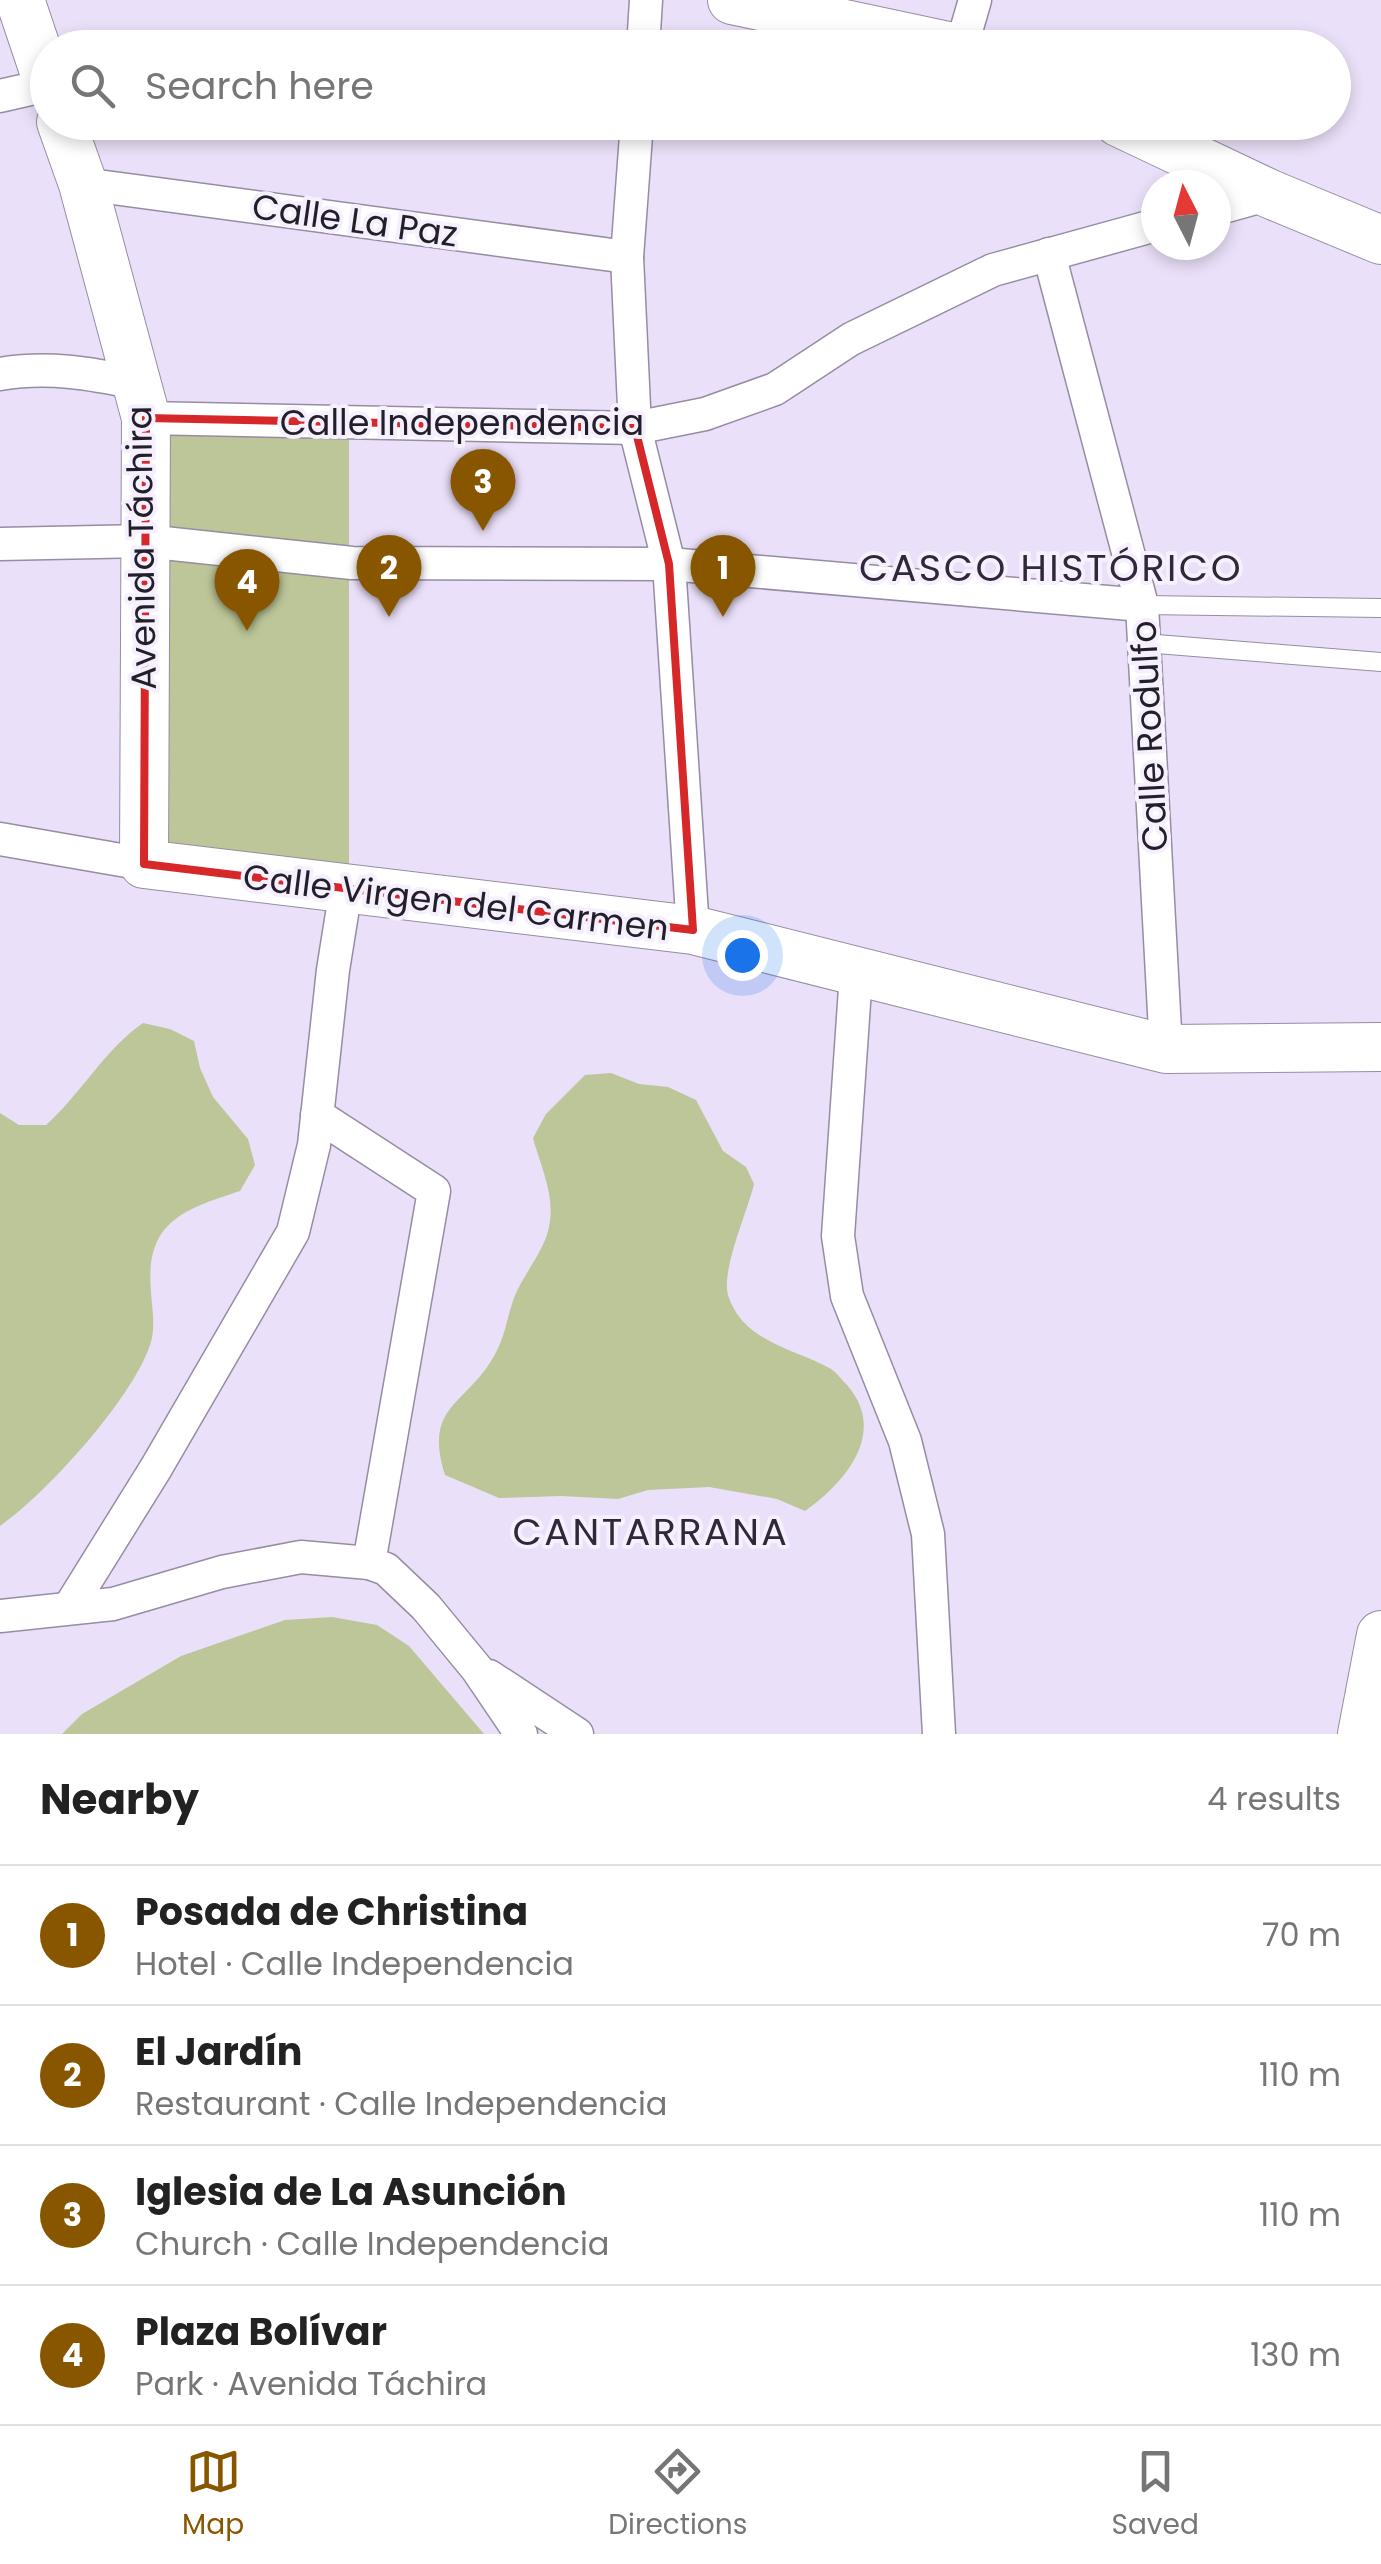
<!DOCTYPE html>
<html lang="en">
<head>
<meta charset="utf-8">
<style>
	:root { --surface:#fff; --page:#f2f2f2; --text:#222; --muted:#767676; --line:#e0e0e0; --accent:#895600 }
	body { margin:0; font-family:Poppins,sans-serif; background:var(--page); color:var(--text) }
	.compass { position:absolute; left:1141px; top:170px; width:90px; height:90px; border-radius:50%; background:var(--surface); box-shadow:0 5px 15px #0003; rotate:354deg }
	.you { position:absolute; left:742px; top:955px; width:35px; height:35px; margin:-25px; border:8px solid #fff; border-radius:50%; background:#1a73e8; box-shadow:0 0 0 15px #1a73e833 }
	.badge { display:grid; place-items:center; width:65px; height:65px; border-radius:50%; background:var(--accent); color:#fff; font-size:32px; font-weight:700 }
	.pin { position:absolute; translate:-50% -82px; filter:drop-shadow(0 2px 5px #0008) }
	.pin::after { content:''; position:absolute; top:52px; width:35px; height:30px; background:inherit; clip-path:polygon(0 0,100% 0,50% 100%) }
	.list { margin:0; padding:0; list-style:none }
	h2 { display:flex; justify-content:space-between; align-items:center; height:130px; margin:0; padding:0 40px; font-size:42px }
	h2 small { font-size:32px; font-weight:400; color:var(--muted) }
	.list li { display:grid; grid-template-columns:65px 1fr auto; gap:30px; align-items:center; box-sizing:border-box; height:140px; padding:0 40px; border-top:2px solid var(--line) }
	.list b { display:block; font-size:38px; white-space:nowrap }
	.list p { margin:0; font-size:32px; white-space:nowrap; color:var(--muted) }
	.list em { font-size:32px; font-style:normal; color:var(--muted) }
	.icon { flex:none; width:55px; height:55px; fill:none; stroke:currentColor; stroke-width:2; stroke-linecap:round; stroke-linejoin:round }
	.map { position:relative; flex:none; width:1381px; height:1734px; overflow:hidden }
	.search { position:absolute; background:var(--surface); box-shadow:0 5px 15px #0003; left:30px; right:30px; top:30px; height:110px; display:flex; align-items:center; gap:25px; box-sizing:border-box; padding:0 35px; border-radius:55px; color:var(--muted); font-size:38px }
	.sheet { height:690px; background:var(--surface) }
	nav { display:flex; justify-content:space-around; align-items:center; box-sizing:border-box; height:140px; border-top:2px solid var(--line); background:var(--surface); font-size:28px; color:var(--muted) }
	nav a { display:grid; justify-items:center; gap:5px }
	nav .on { color:var(--accent) }
	.map>svg:first-child { display:block }
</style>
</head>
<body>
<div class="map">
<svg width="1381" height="1734" viewBox="0 0 1381 1734">
	<rect width="100%" height="100%" fill="#ebe0f9"/>
	<g fill="#bcc698">
		<polygon points="146,418 349,423 349,866 144,839"/>
		<path d="M143 1023 170 1029 194 1041 200 1068 213 1097 248 1139 255 1165 240 1191C182 1210 145 1222 151 1292 152 1309 156 1329 150 1345 132 1399 47 1493 0 1526V1113L19 1125H46C82 1093 104 1050 143 1023Z"/>
		<path d="M611 1073 639 1084 668 1087 696 1100 723 1151 746 1167 754 1184C748 1210 721 1270 728 1295 743 1343 796 1349 831 1369 837 1373 842 1380 847 1385 888 1432 846 1482 805 1511L777 1499 709 1487 648 1490 618 1499 561 1496 499 1498 445 1475C423 1405 466 1406 494 1356 505 1338 507 1317 514 1298 524 1272 547 1249 550 1221 554 1193 540 1164 533 1138L546 1114 585 1075Z"/>
		<polygon points="332,1617 377,1625 409,1646 484,1734 62,1734 82,1714 181,1656 285,1620"/>
	</g>
	<g fill="none" stroke-linecap="round" stroke-linejoin="round">
		<g stroke="#978ca3" stroke-width="20">
			<g id="lane">
				<polyline points="1142,605 1381,608"/>
				<polyline points="1144,643 1381,662"/>
			</g>
		</g>
		<g stroke="#978ca3" stroke-width="35">
			<g id="street">
				<polyline points="643,48 646,0"/>
				<polyline points="961,48 975,0"/>
				<polyline points="0,96 48,85"/>
				<polyline points="637,122 627,257 635,428 669,564 693,930"/>
				<polyline points="83,184 627,257"/>
				<polyline points="1216,209 1270,194"/>
				<polyline points="1049,254 1142,605 1166,1049"/>
				<path d="M0 374C47 366 90 373 136 383"/>
				<polyline points="146,418 635,428 705,414 775,389 851,339 993,270 1156,225"/>
				<polyline points="0,544 145,541 352,563 669,564 1142,605"/>
				<polyline points="0,839 144,864"/>
				<polyline points="856,974 838,1236 847,1296 905,1441 928,1534 939,1734"/>
				<polyline points="317,1115 434,1191 369,1563"/>
				<polyline points="69,1608 156,1468 293,1232 314,1145 333,970 346,889"/>
				<polyline points="0,1616 113,1604 222,1572 301,1557 369,1563 386,1569 426,1607 477,1669 521,1734"/>
				<polyline points="489,1676 577,1734"/>
			</g>
		</g>
		<g stroke="#978ca3" stroke-width="50">
			<g id="secondary">
				<polyline points="20,0 48,83"/>
				<polyline points="732,0 957,48"/>
				<polyline points="61,122 83,184 146,418 144,864 693,930 1166,1049 1381,1047"/>
				<polyline points="1118,122 1270,194 1381,240"/>
				<polyline points="1362,1734 1381,1635"/>
			</g>
		</g>
		<use href="#lane" stroke="#fff" stroke-width="18"/>
		<use href="#street" stroke="#fff" stroke-width="32"/>
		<use href="#secondary" stroke="#fff" stroke-width="48"/>
	</g>
	<path fill="none" stroke="#d62828" stroke-width="8" stroke-linejoin="round" d="M146 418 635 428 669 564 693 930 144 864Z"/>
	<g text-anchor="middle" dominant-baseline="central" stroke-width="8" stroke-linejoin="round" paint-order="stroke">
		<g font-size="35" fill="#231f28" stroke="#f6effe">
			<text transform="translate(355 220) rotate(8)">Calle La Paz</text>
			<text x="462" y="422">Calle Independencia</text>
			<text transform="translate(141 548) rotate(-91)">Avenida Táchira</text>
			<text transform="translate(1149 736) rotate(-93)">Calle Rodulfo</text>
			<text transform="translate(456 902) rotate(7)">Calle Virgen del Carmen</text>
		</g>
		<g font-size="38" letter-spacing="2.5" fill="#30273a" stroke="#f6effe">
			<text x="1051" y="567">CASCO HISTÓRICO</text>
			<text x="651" y="1531">CANTARRANA</text>
		</g>
	</g>
</svg>
<svg class="compass" viewBox="-18 -18 36 36"><path d="M0-13l5 13h-10z" fill="#e53935"/><path d="M0 13l5-13h-10z" fill="#767676"/></svg>
<div class="you"></div>
<div class="pin badge" style="left:723px;top:617px">1</div>
<div class="pin badge" style="left:389px;top:617px">2</div>
<div class="pin badge" style="left:483px;top:531px">3</div>
<div class="pin badge" style="left:247px;top:631px">4</div>
<div class="search"><svg class="icon" aria-label="search" viewBox="0 0 24 24"><circle cx="10" cy="10" r="6"/><path d="M15 15l6 6"/></svg>Search here</div>
</div>
<section class="sheet">
<h2>Nearby<small>4 results</small></h2>
<ul class="list">
<li><span class="badge">1</span><div><b>Posada de Christina</b><p>Hotel · Calle Independencia</p></div><em>70 m</em></li>
<li><span class="badge">2</span><div><b>El Jardín</b><p>Restaurant · Calle Independencia</p></div><em>110 m</em></li>
<li><span class="badge">3</span><div><b>Iglesia de La Asunción</b><p>Church · Calle Independencia</p></div><em>110 m</em></li>
<li><span class="badge">4</span><div><b>Plaza Bolívar</b><p>Park · Avenida Táchira</p></div><em>130 m</em></li>
</ul>
</section>
<nav>
<a class="on"><svg class="icon" aria-label="map" viewBox="0 0 24 24"><path d="M3 6l6-2 6 2 6-2v14l-6 2-6-2-6 2zM9 4v14M15 6v14"/></svg>Map</a>
<a><svg class="icon" aria-label="directions" viewBox="0 0 24 24"><path d="M12 3l9 9-9 9-9-9zM9 14v-3h6M13 9l2 2-2 2"/></svg>Directions</a>
<a><svg class="icon" aria-label="saved" viewBox="0 0 24 24"><path d="M7 4h10v16l-5-4-5 4z"/></svg>Saved</a>
</nav>
</body>
</html>
